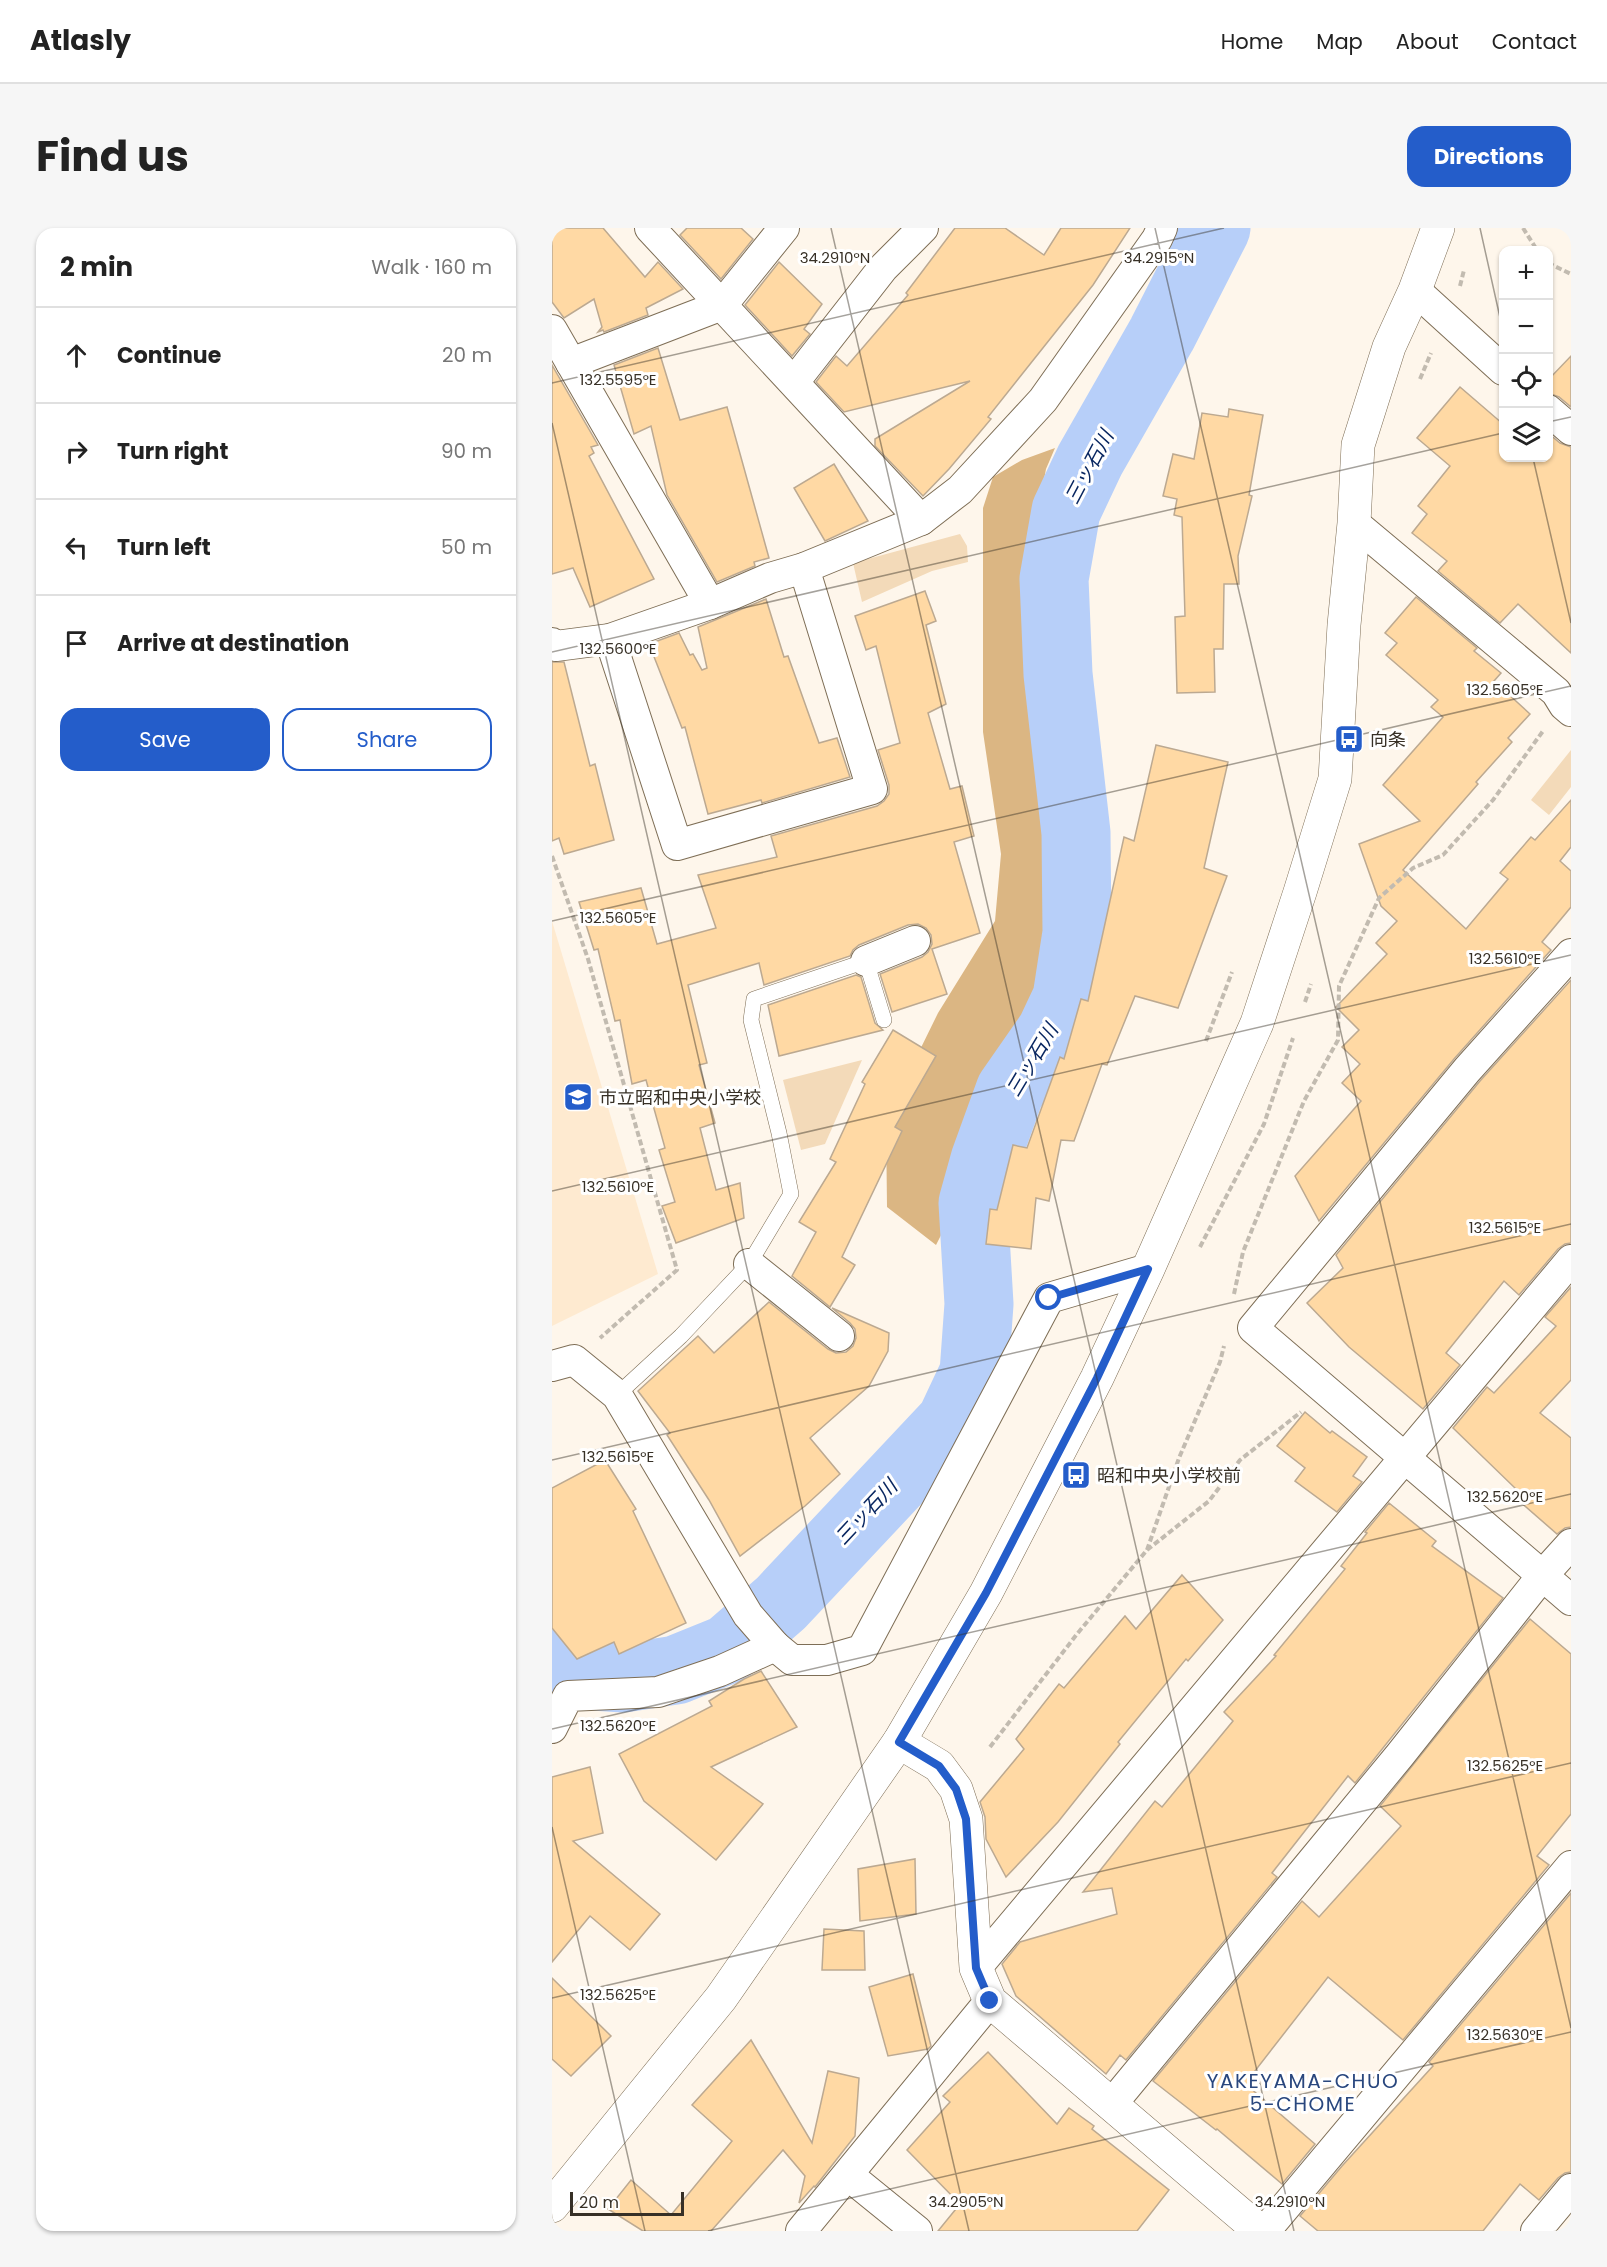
<!DOCTYPE html>
<html lang="en">
<head>
<meta charset="utf-8">
<style>
	:root { --surface:#fff; --page:#f6f6f6; --text:#222; --muted:#767676; --line:#e0e0e0; --accent:#245dca }
	body { margin:0; font-family:Poppins,"Noto Sans JP",sans-serif; background:var(--page); color:var(--text) }
	.controls { position:absolute; right:18px; top:18px; display:grid; overflow:hidden; border-radius:12px; box-shadow:0 2px 4px #0004 }
	.controls button { width:54px; height:54px; display:grid; place-items:center; padding:0; border:0; border-bottom:2px solid var(--line); background:var(--surface); color:var(--text); font:30px sans-serif }
	.scale { position:absolute; left:18px; bottom:15px; width:114px; box-sizing:border-box; padding-left:6px; border:3px solid #373026; border-top:0; font-size:16px; line-height:21px; white-space:nowrap; color:#373026; -webkit-text-stroke:4px #fff; paint-order:stroke }
	.stop { position:absolute; width:18px; height:18px; margin:-14px; border:4px solid #245dca; border-radius:50%; background:#fff }
	.stop.end { background:#245dca; border-color:#fff; box-shadow:0 2px 6px #0008 }
	.list { margin:0; padding:0; list-style:none }
	h2 { display:flex; justify-content:space-between; align-items:center; height:78px; margin:0; padding:0 24px; font-size:26px }
	h2 small { font-size:20px; font-weight:400; color:var(--muted) }
	.list li { display:grid; grid-template-columns:39px 1fr auto; gap:18px; align-items:center; box-sizing:border-box; height:96px; padding:0 24px; border-top:2px solid var(--line) }
	.list b { display:block; font-size:22px; white-space:nowrap }
	.list em { font-size:20px; font-style:normal; color:var(--muted) }
	.actions { display:flex; gap:12px; padding:18px 24px }
	.actions a { flex:1; padding:14px 0; border:2px solid var(--accent); border-radius:18px; text-align:center; font-size:21px; color:var(--accent) }
	.actions .main { background:var(--accent); color:#fff }
	.icon { flex:none; width:33px; height:33px; fill:none; stroke:currentColor; stroke-width:2; stroke-linecap:round; stroke-linejoin:round }
	.map { position:relative; flex:none; width:1019px; height:2003px; overflow:hidden; border-radius:18px }
	header { display:flex; align-items:center; gap:36px; box-sizing:border-box; height:84px; padding:0 30px; background:var(--surface); border-bottom:2px solid var(--line) }
	header strong { font-size:28px }
	nav { display:flex; gap:33px; margin-inline-start:auto; font-size:21px }
	.intro { display:flex; align-items:center; justify-content:space-between; box-sizing:border-box; height:144px; padding:0 36px }
	h1 { margin:0; font-size:42px }
	.button { padding:15px 27px; border-radius:18px; background:var(--accent); color:#fff; font-size:21px; font-weight:700 }
	main { display:flex; gap:36px; padding:0 36px }
	aside { flex:1; background:var(--surface); border-radius:18px; box-shadow:0 2px 4px #0004 }
	.map>svg:first-child { display:block }
</style>
</head>
<body>
<header>
<strong>Atlasly</strong>
<nav><a>Home</a><a>Map</a><a>About</a><a>Contact</a></nav>
</header>
<div class="intro"><h1>Find us</h1><a class="button">Directions</a></div>
<main>
<aside>
<h2>2 min<small>Walk · 160 m</small></h2>
<ul class="list">
<li><svg class="icon" aria-label="ahead" viewBox="0 0 24 24"><path d="M12 20V5M6 11l6-6 6 6"/></svg><div><b>Continue</b></div><em>20 m</em></li>
<li><svg class="icon" aria-label="right" viewBox="0 0 24 24"><path d="M7 20v-9h11M14 6l5 5-5 5"/></svg><div><b>Turn right</b></div><em>90 m</em></li>
<li><svg class="icon" aria-label="left" viewBox="0 0 24 24"><path d="M17 20v-9H6M10 6l-5 5 5 5"/></svg><div><b>Turn left</b></div><em>50 m</em></li>
<li><svg class="icon" aria-label="arrive" viewBox="0 0 24 24"><path d="M6 21V4h12l-3 4 3 4H6"/></svg><div><b>Arrive at destination</b></div></li>
</ul>
<div class="actions"><a class="main">Save</a><a>Share</a></div>
</aside>
<div class="map">
<svg width="1019" height="2003" viewBox="0 0 1019 2003">
	<rect width="100%" height="100%" fill="#fef6eb"/>
	<polygon fill="#feead0" points="0,693 106,1046 0,1098"/>
	<g fill="#f3dab9">
		<polygon points="408,306 415,318 416,334 380,343 310,374 301,335"/>
		<polygon points="1019,522 1019,559 997,587 979,572"/>
		<polygon points="310,832 273,916 249,922 231,852"/>
	</g>
	<polygon fill="#dbb683" points="503,220 494,241 479,322 480,402 506,573 509,697 499,774 482,804 435,863 415,956 384,1017 335,979 334,891 386,785 443,693 449,626 431,504 431,280 441,249 470,232"/>
	<g fill="none" stroke-linecap="round" stroke-linejoin="round">
		<polyline stroke="#b7cff9" stroke-width="69" points="0,1436 26,1447 72,1450 124,1442 176,1421 229,1375 399,1194 422,1145 427,1076 421,975 433,932 458,863 499,804 515,770 525,705 524,605 506,446 502,351 514,283 538,232 610,106 664,0"/>
	</g>
	<g fill="#ffd9a4" stroke="#bca991" stroke-width="1.5">
		<polygon points="0,0 51,0 93,49 106,34 131,61 94,80 96,87 52,104 51,102 46,104 50,99 42,71 12,90 0,74"/>
		<polygon points="135,0 189,0 201,11 169,51 128,7"/>
		<polygon points="403,0 453,0 492,27 509,0 578,0 541,57 436,189 439,191 397,241 371,268 323,218 323,211 418,153 292,184 264,154 284,128 295,138 356,67 354,65"/>
		<polygon points="227,34 270,76 252,101 258,106 240,128 193,77"/>
		<polygon points="106,120 128,192 175,179 217,330 202,334 203,338 165,354 115,267 99,198 82,206 62,137"/>
		<polygon points="1019,128 1019,179 1007,169 996,165 996,152"/>
		<polygon points="0,137 46,217 39,219 42,225 37,228 102,351 38,379 21,340 0,346"/>
		<polygon points="908,159 951,196 951,230 996,230 996,205 1008,215 1019,219 1019,425 966,376 948,395 886,343 895,333 860,305 875,286 866,278 898,238 865,210"/>
		<polygon points="677,181 711,187 697,267 700,268 686,328 687,356 672,356 671,421 662,421 663,464 625,465 623,389 633,388 630,289 622,287 625,271 611,268 621,226 642,231 650,185 676,189"/>
		<polygon points="282,236 316,293 273,313 242,260"/>
		<polygon points="373,363 384,393 374,397 394,476 376,485 398,561 410,558 422,608 402,614 428,705 380,721 395,766 340,784 328,746 370,729 376,724 380,716 379,707 374,700 366,696 356,697 307,717 301,722 298,728 212,757 207,735 136,757 155,835 147,837 163,895 148,900 164,962 188,955 192,990 124,1015 110,978 123,974 107,922 113,920 94,852 80,856 68,792 63,793 46,721 42,722 27,674 89,660 105,716 164,700 146,647 225,629 219,608 325,578 332,573 337,566 337,557 326,522 348,515 324,418 314,422 303,388"/>
		<polygon points="864,369 925,420 922,423 949,445 942,453 978,486 956,510 960,514 924,554 926,556 851,642 914,701 956,651 948,645 979,609 983,612 1019,572 1019,619 1008,633 1019,643 1019,679 990,714 999,722 902,831 767,993 743,948 809,873 790,855 808,836 790,819 807,802 784,779 835,726 824,715 845,693 829,678 807,616 868,593 831,557 891,489 879,479 886,472 834,427 845,415 833,405"/>
		<polygon points="214,371 232,429 236,428 267,515 285,510 298,549 210,575 209,572 156,586 133,499 130,500 97,416 127,405 138,427 141,426 150,442 155,440 146,399"/>
		<polygon points="0,434 12,434 38,538 43,536 62,612 12,626 7,610 0,613"/>
		<polygon points="604,517 676,534 652,640 675,648 626,780 583,768 555,837 550,836 522,913 509,912 497,973 484,970 479,1021 434,1016 438,981 445,982 461,917 475,920 508,829 512,831 529,771 536,773 572,609 582,613"/>
		<polygon points="304,747 309,749 323,795 331,802 227,828 216,777"/>
		<polygon points="1019,752 1019,1015 1013,1016 1006,1021 967,1067 952,1053 894,1125 908,1137 871,1181 797,1119 755,1075 791,1040 784,1027 928,853"/>
		<polygon points="341,802 384,828 343,899 350,903 290,1029 303,1037 278,1079 240,1048 264,1004 247,994 284,934 278,931 313,856 310,854"/>
		<polygon points="1019,1059 1019,1152 988,1185 1019,1210 1019,1299 1013,1300 1005,1306 959,1266 963,1260 901,1200 935,1159 942,1165 1004,1098 993,1089"/>
		<polygon points="217,1074 276,1121 284,1125 294,1124 301,1118 304,1110 303,1101 298,1095 280,1080 337,1105 336,1123 317,1158 258,1210 288,1246 253,1278 188,1328 157,1272 115,1207 118,1205 86,1163 146,1108 162,1125"/>
		<polygon points="753,1184 778,1205 780,1203 815,1229 801,1248 810,1254 785,1284 743,1253 753,1240 725,1218"/>
		<polygon points="53,1232 84,1281 81,1283 134,1395 67,1426 62,1414 25,1431 0,1400 0,1260"/>
		<polygon points="837,1275 884,1313 880,1318 951,1370 803,1555 796,1548 720,1645 725,1649 574,1832 568,1827 554,1846 464,1768 450,1736 468,1714 565,1686 560,1660 531,1664 603,1573 610,1579 681,1493 672,1484 724,1428 722,1427 793,1341 789,1338 815,1305 813,1304"/>
		<polygon points="630,1347 671,1392 636,1433 634,1431 566,1514 568,1516 506,1594 454,1649 434,1611 433,1589 428,1574 472,1521 464,1511 507,1456 512,1460 573,1388 584,1401"/>
		<polygon points="978,1391 1019,1426 1019,1586 985,1628 997,1637 851,1812 776,1749 699,1848 703,1851 697,1859 763,1916 730,1956 665,1901 664,1902 601,1853 750,1673 767,1689 849,1598 828,1578"/>
		<polygon points="209,1443 245,1499 159,1539 211,1576 164,1632 92,1573 67,1526 160,1478 157,1473 192,1451"/>
		<polygon points="38,1539 51,1605 21,1613 108,1686 78,1722 38,1688 0,1734 0,1549"/>
		<polygon points="363,1631 364,1686 308,1693 306,1641"/>
		<polygon points="1019,1665 1019,1944 1013,1945 1006,1950 987,1972 968,1956 931,2003 766,2003 748,1988 790,1938 881,1838 877,1834"/>
		<polygon points="272,1701 312,1703 313,1742 270,1742"/>
		<polygon points="361,1746 379,1818 376,1821 336,1828 317,1759"/>
		<polygon points="0,1750 59,1808 19,1848 0,1831"/>
		<polygon points="199,1812 260,1915 276,1843 307,1850 303,1908 263,1959 262,1958 247,1975 253,1948 231,1922 159,2003 91,2003 56,1981 79,1952 119,1987 180,1913 140,1877"/>
		<polygon points="436,1824 505,1896 517,1880 542,1898 540,1901 617,1962 585,2003 386,2003 408,1976 355,1922 398,1874 391,1868"/>
	</g>
	<g fill="none" stroke-linecap="round" stroke-linejoin="round">
		<g stroke="#7e6e56" stroke-width="16">
			<polyline id="service" points="65,1167 129,1108 197,1036 239,966 227,905 199,792 202,771 314,733 332,792"/>
		</g>
		<g stroke="#7e6e56" stroke-width="32">
			<g id="minor">
				<polyline points="98,0 369,292"/>
				<polyline points="863,62 951,142"/>
				<polyline points="0,102 158,376"/>
				<polyline points="19,135 170,77 232,0"/>
				<polyline points="242,154 331,40 371,0"/>
				<polyline points="996,182 1019,202"/>
				<polyline points="802,295 1004,464 1012,477 1019,483"/>
				<polyline points="58,411 125,617 320,561 252,340"/>
				<polyline points="0,415 4,418 58,411 158,376 218,350 252,340 369,292 408,262 491,172 605,11 610,0"/>
				<polyline points="1019,726 915,842 701,1100 1019,1372"/>
				<polyline points="314,733 363,713"/>
				<polyline points="197,1036 287,1108"/>
				<polyline points="0,1138 22,1132 65,1167 196,1387 223,1418 240,1432 275,1432 310,1422 497,1070 596,1041"/>
				<polyline points="0,1500 16,1468 106,1464 168,1443 223,1418"/>
				<polyline points="424,1740 1019,1032"/>
				<polyline points="559,1877 848,1527 990,1348 1019,1316"/>
				<polyline points="296,1947 365,2003"/>
				<polyline points="249,2003 438,1773"/>
				<polyline points="713,2003 1019,1638"/>
				<polyline points="984,2003 1019,1961"/>
			</g>
		</g>
		<g stroke="#7e6e56" stroke-width="34">
			<g id="tertiary">
				<polyline points="347,1514 387,1538 404,1561 414,1591 424,1740 438,1773 708,2003"/>
				<polyline points="0,1978 169,1770 347,1514 434,1365 545,1150 596,1041 705,795 748,664 783,551 792,397 802,295 806,217 837,119 863,62 886,0"/>
			</g>
		</g>
		<g stroke="#c2bbb0" stroke-width="4" stroke-dasharray="6 3" stroke-linecap="butt">
			<polyline points="971,0 985,22"/>
			<polyline points="996,35 1019,46"/>
			<polyline points="908,58 912,42"/>
			<polyline points="868,151 879,125"/>
			<polyline points="0,628 36,731 125,1042 48,1110"/>
			<polyline points="753,774 759,756"/>
			<polyline points="654,813 680,744"/>
			<polyline points="648,1019 712,896 741,810"/>
			<polyline points="682,1066 691,1024 752,873 786,812 787,758 827,670 861,640 891,627 941,572 991,503"/>
			<polyline points="595,1322 627,1230 668,1134 672,1118"/>
			<polyline points="438,1519 525,1406 595,1322 657,1273 688,1232 749,1184"/>
		</g>
		<use href="#service" stroke="#fff" stroke-width="15"/>
		<use href="#minor" stroke="#fff" stroke-width="30"/>
		<use href="#tertiary" stroke="#fff" stroke-width="33"/>
	</g>
	<g fill="none" stroke-linecap="round" stroke-linejoin="round">
		<polyline stroke="#245dca" stroke-width="8" points="438,1773 424,1740 414,1591 404,1561 387,1538 347,1514 434,1365 545,1150 596,1041 497,1070"/>
	</g>
	<path fill="none" stroke="#373026" stroke-width="1.5" stroke-opacity="0.45" d="M279 0 742 2003M603 0 1019 1800M928 0 951 103M0 155 672 0M996 194 1019 189M0 195 417 2003M981 230 1019 395M0 424 951 205M0 693 1019 458M0 963 1019 727M0 1232 1019 996M0 1501 1019 1266M0 1599 93 2003M0 1770 1019 1535M156 2003 1019 1804"/>
	<defs>
		<g id="bus-square" transform="scale(1.5)"><rect x="-9" y="-9" width="18" height="18" rx="4" fill="#245dca" stroke="#fff"/><path d="M-5-6H5V4H4V6H2V4H-2V6H-4V4H-5ZM-3.5-4V0h7V-4ZM-3.5 1.2v1.5H-2V1.2ZM2 1.2v1.5H3.5V1.2Z" fill="#fff"/></g>
		<g id="school-square" transform="scale(1.5)"><rect x="-9" y="-9" width="18" height="18" rx="4" fill="#245dca" stroke="#fff"/><path d="M0-5L7-2L0 1L-7-2ZM-4 1L0 2.5L4 1V4Q0 6-4 4Z" fill="#fff"/></g>
	</defs>
	<g fill-rule="evenodd">
		<use href="#bus-square" x="797" y="511"/>
		<use href="#school-square" x="26" y="869"/>
		<use href="#bus-square" x="524" y="1247"/>
	</g>
	<g text-anchor="middle" dominant-baseline="central" stroke-width="6" stroke-linejoin="round" paint-order="stroke">
		<g font-size="18" fill="#373026" stroke="#fff" text-anchor="start">
			<text x="818" y="511">向条</text>
			<text x="47" y="869">市立昭和中央小学校</text>
			<text x="545" y="1247">昭和中央小学校前</text>
		</g>
		<g font-size="20" font-style="italic" fill="#092761" stroke="#fff">
			<text transform="translate(537 239) rotate(-62)">三ッ石川</text>
			<text transform="translate(480 832) rotate(-59)">三ッ石川</text>
			<text transform="translate(314 1284) rotate(-47)">三ッ石川</text>
		</g>
		<g font-size="20" letter-spacing="1.5" fill="#29477e" stroke="#fff">
			<text x="751" y="1853">YAKEYAMA-CHUO<tspan x="751" dy="23">5-CHOME</tspan></text>
		</g>
	</g>
	<g font-size="15" text-anchor="middle" fill="#373026" stroke="#fff" stroke-width="6" stroke-linejoin="round" paint-order="stroke">
		<text x="283" y="35">34.2910°N</text>
		<text x="607" y="35">34.2915°N</text>
		<text x="66" y="157">132.5595°E</text>
		<text x="66" y="426">132.5600°E</text>
		<text x="953" y="467">132.5605°E</text>
		<text x="66" y="695">132.5605°E</text>
		<text x="953" y="736">132.5610°E</text>
		<text x="66" y="964">132.5610°E</text>
		<text x="953" y="1005">132.5615°E</text>
		<text x="66" y="1234">132.5615°E</text>
		<text x="953" y="1274">132.5620°E</text>
		<text x="66" y="1503">132.5620°E</text>
		<text x="953" y="1543">132.5625°E</text>
		<text x="66" y="1772">132.5625°E</text>
		<text x="953" y="1812">132.5630°E</text>
		<text x="414" y="1979">34.2905°N</text>
		<text x="738" y="1979">34.2910°N</text>
	</g>
</svg>
<div class="controls">
<button>+</button>
<button>−</button>
<button><svg class="icon" aria-label="locate" viewBox="0 0 24 24"><circle cx="12" cy="12" r="6"/><path d="M12 2v4M12 18v4M2 12h4M18 12h4"/></svg></button>
<button><svg class="icon" aria-label="layers" viewBox="0 0 24 24"><path d="M12 4l9 5-9 5-9-5zM3 14l9 5 9-5"/></svg></button>
</div>
<div class="scale">20 m</div>
<div class="stop" style="left:497px;top:1070px"></div>
<div class="stop end" style="left:438px;top:1773px"></div>
</div>
</main>
</body>
</html>
